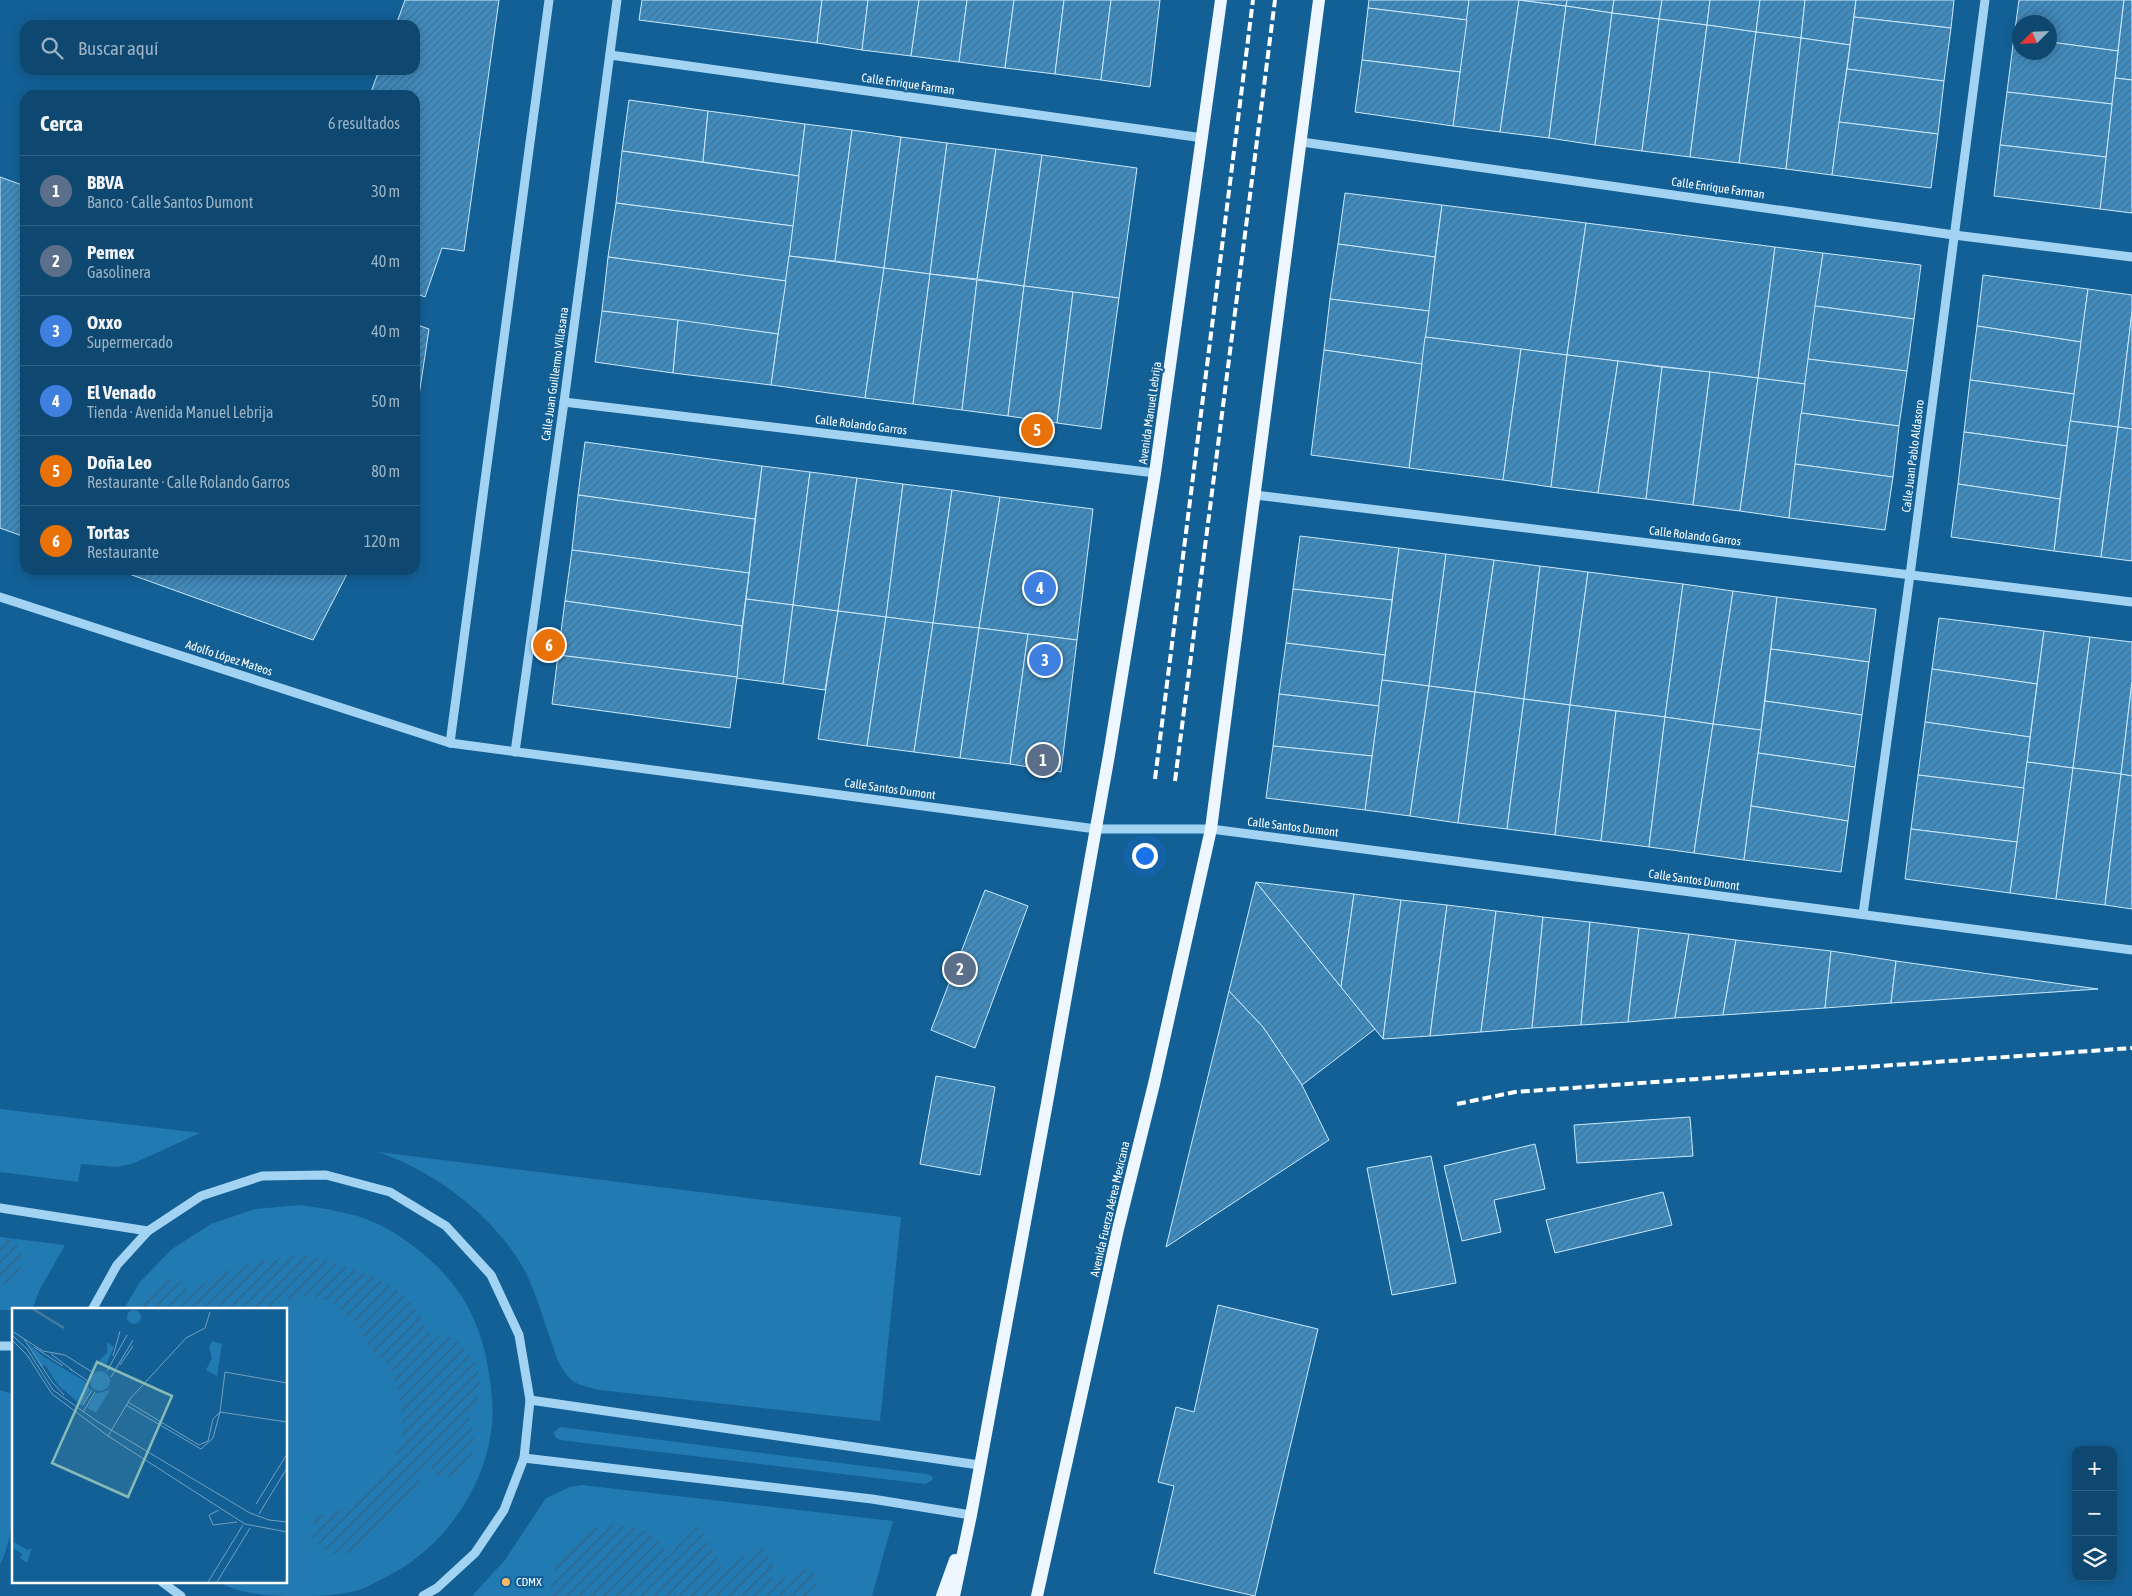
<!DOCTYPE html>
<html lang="es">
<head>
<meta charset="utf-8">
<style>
	:root { --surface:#0e4870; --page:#174f75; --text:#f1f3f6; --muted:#9bb2c3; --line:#2e6083; --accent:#8c9099 }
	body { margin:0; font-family:"Asap Condensed",sans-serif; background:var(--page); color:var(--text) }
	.controls { position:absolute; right:15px; bottom:15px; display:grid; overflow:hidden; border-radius:10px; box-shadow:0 2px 12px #0003 }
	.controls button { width:45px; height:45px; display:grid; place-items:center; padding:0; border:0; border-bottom:1px solid var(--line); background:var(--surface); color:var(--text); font:25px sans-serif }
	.compass { position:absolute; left:2012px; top:15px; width:45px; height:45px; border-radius:50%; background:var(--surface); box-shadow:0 2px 12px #0003; rotate:246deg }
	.you { position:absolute; left:1144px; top:855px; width:18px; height:18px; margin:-12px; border:4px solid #fff; border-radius:50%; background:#1a73e8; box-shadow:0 0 0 8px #1a73e833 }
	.badge { display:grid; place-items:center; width:32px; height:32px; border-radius:50%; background:var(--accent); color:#fff; font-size:16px; font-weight:700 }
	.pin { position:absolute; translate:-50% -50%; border:2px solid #fff; box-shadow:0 1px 5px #0006 }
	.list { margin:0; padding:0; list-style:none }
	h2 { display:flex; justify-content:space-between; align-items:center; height:65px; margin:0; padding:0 20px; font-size:21px }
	h2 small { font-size:16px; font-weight:400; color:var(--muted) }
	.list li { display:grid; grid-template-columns:32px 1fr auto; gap:15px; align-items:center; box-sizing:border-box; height:70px; padding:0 20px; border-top:1px solid var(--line) }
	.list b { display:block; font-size:19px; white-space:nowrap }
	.list p { margin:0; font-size:16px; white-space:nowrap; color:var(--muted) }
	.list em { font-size:16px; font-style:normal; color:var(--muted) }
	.icon { flex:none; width:28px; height:28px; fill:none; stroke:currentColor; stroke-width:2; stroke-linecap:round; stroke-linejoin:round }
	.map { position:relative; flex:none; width:2132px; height:1596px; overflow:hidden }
	.search { position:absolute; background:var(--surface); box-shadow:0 2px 12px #0003; left:20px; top:20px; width:400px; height:55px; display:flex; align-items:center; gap:12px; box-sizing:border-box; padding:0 18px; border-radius:15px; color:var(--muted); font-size:19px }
	.panel { position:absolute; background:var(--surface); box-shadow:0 2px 12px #0003; left:20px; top:90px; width:400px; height:485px; border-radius:15px }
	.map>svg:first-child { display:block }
</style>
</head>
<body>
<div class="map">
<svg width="2132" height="1596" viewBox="0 0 2132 1596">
	<defs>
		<pattern id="garden-furrows" width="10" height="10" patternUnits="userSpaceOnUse" patternTransform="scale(1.25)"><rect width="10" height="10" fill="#227ab3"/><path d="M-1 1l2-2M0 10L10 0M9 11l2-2" fill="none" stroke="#376380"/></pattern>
		<pattern id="building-hatch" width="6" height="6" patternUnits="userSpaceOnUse" patternTransform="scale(1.25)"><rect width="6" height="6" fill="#408cbf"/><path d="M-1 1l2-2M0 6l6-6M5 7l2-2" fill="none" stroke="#457291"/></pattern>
	</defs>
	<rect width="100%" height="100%" fill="#136096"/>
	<g fill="#227ab3">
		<polygon points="0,1109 200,1133 132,1164 116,1167 81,1164 78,1182 0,1172"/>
		<path d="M378 1152 901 1217 880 1421 600 1390C588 1387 575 1386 567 1375 558 1365 555 1352 551 1341 541 1313 534 1284 518 1259 486 1210 433 1171 378 1152Z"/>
		<path d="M301 1205C332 1210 364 1214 391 1231 416 1246 441 1267 458 1291 471 1309 480 1332 485 1353 490 1376 494 1401 492 1425 485 1491 440 1553 380 1580 372 1584 364 1589 355 1591 338 1595 321 1596 303 1596 274 1596 244 1596 218 1582H286V1310H123L140 1282 172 1249 211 1224 255 1209Z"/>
		<polygon points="0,1237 65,1245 39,1291 32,1310 0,1310"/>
		<path d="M0 1390 9 1393 14 1397C14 1441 21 1527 0 1564Z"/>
		<polygon points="560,1427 926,1474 932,1476 933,1480 925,1484 560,1440 555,1437 554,1432"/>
		<polygon points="582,1485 893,1521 872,1596 472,1596 505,1560 546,1498 570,1487"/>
	</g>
	<g fill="url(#garden-furrows)">
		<path d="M0 1239C4 1240 9 1239 12 1240 27 1247 21 1269 16 1281L0 1285Z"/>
		<path d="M304 1255C333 1261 388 1278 408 1299 418 1311 425 1326 433 1339L443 1333 462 1345 473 1358 480 1377V1392L470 1417 475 1444 470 1462 445 1479 435 1475 428 1464 415 1489 401 1506 365 1541 346 1554H329L318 1546 310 1532 316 1517 351 1507 361 1498 377 1482 394 1459 401 1439 402 1418 395 1379 386 1362 367 1345 362 1332 356 1323 336 1306 323 1299 309 1296 282 1300 262 1310H138L161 1285 173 1278 185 1284 188 1296C219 1266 263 1260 304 1255Z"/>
		<path d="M610 1525C639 1526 655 1530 669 1557L674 1550 697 1525 704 1535 724 1571 757 1546 764 1548 774 1567 770 1590 782 1580 802 1568 814 1573 817 1580 816 1596H549C555 1559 569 1530 610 1525Z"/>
	</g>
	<g fill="url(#building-hatch)" stroke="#cae9fd">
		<polygon points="405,0 499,0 464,251 442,248 425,297 415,293 415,95 370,95 379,70 415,70 415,25 396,25"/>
		<polygon points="642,0 822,0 817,43 639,20"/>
		<polygon points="822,0 868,0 862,50 817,43"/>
		<polygon points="868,0 919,0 911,56 862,50"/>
		<polygon points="919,0 967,0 959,62 911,56"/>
		<polygon points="967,0 1014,0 1005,68 959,62"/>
		<polygon points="1014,0 1064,0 1055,74 1005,68"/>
		<polygon points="1064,0 1111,0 1101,80 1055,74"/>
		<polygon points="1111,0 1160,0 1150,87 1101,80"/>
		<polygon points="1369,0 1469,0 1467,20 1368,8"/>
		<polygon points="1469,0 1519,0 1500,132 1453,126"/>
		<polygon points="1519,0 1566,6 1549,138 1500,132"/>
		<polygon points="1520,0 1567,0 1566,6"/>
		<polygon points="1567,0 1614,0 1612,13 1566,6"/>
		<polygon points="1614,0 1662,0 1659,19 1612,13"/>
		<polygon points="1662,0 1710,0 1707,25 1659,19"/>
		<polygon points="1710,0 1760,0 1756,32 1707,25"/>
		<polygon points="1760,0 1805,0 1801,38 1756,32"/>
		<polygon points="1805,0 1856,0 1850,45 1801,38"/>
		<polygon points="1856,0 1954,0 1951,28 1854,17"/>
		<polygon points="2019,0 2124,0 2118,51 2050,42 2050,22 2020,22 2020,38 2014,37"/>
		<polygon points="2124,0 2132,0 2132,80 2115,78"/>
		<polygon points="1566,6 1612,13 1595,145 1549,138"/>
		<polygon points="1368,8 1467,20 1460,72 1362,60"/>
		<polygon points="1612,13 1659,19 1642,151 1595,145"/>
		<polygon points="1854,17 1951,28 1944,81 1847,69"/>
		<polygon points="1659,19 1707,25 1690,157 1642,151"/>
		<polygon points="1707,25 1756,32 1739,163 1690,157"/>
		<polygon points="1756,32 1801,38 1786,169 1739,163"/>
		<polygon points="2014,37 2020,38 2020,52 2050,52 2050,42 2118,51 2112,104 2007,92"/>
		<polygon points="1801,38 1850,45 1832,175 1786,169"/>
		<polygon points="1362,60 1460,72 1453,126 1355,112"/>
		<polygon points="1847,69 1944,81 1938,134 1839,122"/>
		<polygon points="2115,78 2132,80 2132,213 2100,209"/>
		<polygon points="2007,92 2112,104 2106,157 2000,145"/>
		<polygon points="629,100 708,111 703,162 622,151"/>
		<polygon points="708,111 805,124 799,176 703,162"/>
		<polygon points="1839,122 1938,134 1931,188 1832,175"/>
		<polygon points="805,124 852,130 835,261 789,256"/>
		<polygon points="852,130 901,137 884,268 835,261"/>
		<polygon points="901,137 947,143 930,274 884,268"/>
		<polygon points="947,143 996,149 977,279 930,274"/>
		<polygon points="2000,145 2106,157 2100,209 1994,196"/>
		<polygon points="996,149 1042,155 1024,286 977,279"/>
		<polygon points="622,151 799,176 793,226 616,203"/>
		<polygon points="1042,155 1137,168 1119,298 1024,286"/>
		<polygon points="0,177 25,186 25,537 0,528"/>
		<polygon points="1345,193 1442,205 1435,257 1338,244"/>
		<polygon points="616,203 793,226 786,281 608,257"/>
		<polygon points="1442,205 1586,223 1567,355 1425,337"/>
		<polygon points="1586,223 1775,247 1758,378 1567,355"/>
		<polygon points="1338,244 1435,257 1429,311 1330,299"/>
		<polygon points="1775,247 1823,253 1805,384 1758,378"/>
		<polygon points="1823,253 1921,265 1914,319 1815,306"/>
		<polygon points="789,256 884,268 865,398 771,385"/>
		<polygon points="608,257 786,281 778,334 602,311"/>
		<polygon points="884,268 930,274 913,404 865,398"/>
		<polygon points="930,274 977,280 962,410 913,404"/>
		<polygon points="1983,275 2088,289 2081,342 1977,326"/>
		<polygon points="977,280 1024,286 1008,416 962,410"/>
		<polygon points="1024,286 1073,292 1057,423 1008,416"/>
		<polygon points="2088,289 2132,295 2132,312 2118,427 2070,421"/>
		<polygon points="1073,292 1119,298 1101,429 1057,423"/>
		<polygon points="1330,299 1429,311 1422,364 1324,350"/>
		<polygon points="1815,306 1914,319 1907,371 1808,359"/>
		<polygon points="602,311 678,320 673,373 595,362"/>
		<polygon points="2132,312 2132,429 2118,427"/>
		<polygon points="678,320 778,334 771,385 673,373"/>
		<polygon points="415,324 429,329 415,422"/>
		<polygon points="1977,326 2081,342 2074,394 1970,380"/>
		<polygon points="1425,337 1521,349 1503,480 1409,468"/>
		<polygon points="1521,349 1567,355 1551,487 1503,480"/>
		<polygon points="1324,350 1422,364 1409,468 1311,455"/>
		<polygon points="1567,355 1618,361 1598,493 1551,487"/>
		<polygon points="1808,359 1907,371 1899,426 1801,413"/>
		<polygon points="1618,361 1662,367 1646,499 1598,493"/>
		<polygon points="1662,367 1710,372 1693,505 1646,499"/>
		<polygon points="1710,372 1758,378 1740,511 1693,505"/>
		<polygon points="1758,378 1805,384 1789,518 1740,511"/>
		<polygon points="1970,380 2074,394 2067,446 1964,432"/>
		<polygon points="1801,413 1899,426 1893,477 1795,464"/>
		<polygon points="2070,421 2118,427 2101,557 2054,551"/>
		<polygon points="2118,427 2132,429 2132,561 2101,557"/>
		<polygon points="1964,432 2067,446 2060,499 1958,484"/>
		<polygon points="585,442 762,466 755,519 578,495"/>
		<polygon points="1795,464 1893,477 1885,530 1789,518"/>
		<polygon points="762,466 810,472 793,605 746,599"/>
		<polygon points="810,472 857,478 838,611 793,605"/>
		<polygon points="857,478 903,484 886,617 838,611"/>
		<polygon points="903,484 952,490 933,623 886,617"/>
		<polygon points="1958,484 2060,499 2054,551 1951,537"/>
		<polygon points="952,490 1000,497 979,628 933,623"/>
		<polygon points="578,495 755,519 749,573 572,550"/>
		<polygon points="1000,497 1093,509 1077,640 979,628"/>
		<polygon points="1300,536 1399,548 1392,600 1293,589"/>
		<polygon points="1399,548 1446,554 1429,686 1382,680"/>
		<polygon points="572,550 749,573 742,626 565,601"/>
		<polygon points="1446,554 1494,560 1475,692 1429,686"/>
		<polygon points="1494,560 1540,566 1524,699 1475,692"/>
		<polygon points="1540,566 1588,572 1570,705 1524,699"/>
		<polygon points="118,570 349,570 313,640"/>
		<polygon points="1588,572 1683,584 1665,717 1570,705"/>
		<polygon points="1683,584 1733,591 1713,724 1665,717"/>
		<polygon points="1293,589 1392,600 1385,655 1286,643"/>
		<polygon points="1733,591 1777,597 1761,730 1713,724"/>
		<polygon points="1777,597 1876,609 1869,662 1771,649"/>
		<polygon points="746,599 793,605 783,684 736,678"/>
		<polygon points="565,601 742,626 737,677 558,655"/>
		<polygon points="793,605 838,611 825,690 783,684"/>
		<polygon points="838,611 886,617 867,746 818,739"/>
		<polygon points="886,617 933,623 914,752 867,746"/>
		<polygon points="1939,618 2044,631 2037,684 1932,669"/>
		<polygon points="933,623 979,628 960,758 914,752"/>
		<polygon points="979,628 1028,634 1010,764 960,758"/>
		<polygon points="2044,631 2090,637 2073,768 2027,762"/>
		<polygon points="1028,634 1077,640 1061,772 1010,764"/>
		<polygon points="2090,637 2132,642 2132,682 2121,774 2073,768"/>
		<polygon points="1286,643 1385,655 1379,706 1279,694"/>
		<polygon points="1771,649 1869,662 1862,715 1765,701"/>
		<polygon points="558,655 737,677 730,728 552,704"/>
		<polygon points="1932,669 2037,684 2030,737 1925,722"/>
		<polygon points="1382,680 1429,686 1410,816 1365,810"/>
		<polygon points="2132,682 2132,776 2121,774"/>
		<polygon points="1429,686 1475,692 1458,823 1410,816"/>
		<polygon points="1475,692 1524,699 1507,829 1458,823"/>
		<polygon points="1279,694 1379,706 1372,756 1273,746"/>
		<polygon points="1524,699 1570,705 1555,835 1507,829"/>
		<polygon points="1765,701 1862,715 1855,767 1758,753"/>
		<polygon points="1570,705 1616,711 1601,841 1555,835"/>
		<polygon points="1616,711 1665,717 1649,847 1601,841"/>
		<polygon points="1665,717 1713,724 1694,853 1649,847"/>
		<polygon points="1925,722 2030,737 2024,788 1918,775"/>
		<polygon points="1713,724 1761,730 1744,860 1694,853"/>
		<polygon points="1273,746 1372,756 1365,810 1266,798"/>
		<polygon points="1758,753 1855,767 1848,821 1751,806"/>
		<polygon points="2027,762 2073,768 2056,899 2010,893"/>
		<polygon points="2073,768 2121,774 2105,905 2056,899"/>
		<polygon points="2121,774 2132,776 2132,909 2105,905"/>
		<polygon points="1918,775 2024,788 2017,842 1911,829"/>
		<polygon points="1751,806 1848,821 1841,872 1744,860"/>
		<polygon points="1911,829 2017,842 2010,893 1905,879"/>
		<polygon points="1256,882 1375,1029 1302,1085 1263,1027 1229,991"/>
		<polygon points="1256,882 1354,894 1341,987"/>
		<polygon points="985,890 1028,906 975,1048 931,1030"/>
		<polygon points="1354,894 1401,900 1383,1039 1341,987"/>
		<polygon points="1401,900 1447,905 1430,1036 1383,1039"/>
		<polygon points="1447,905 1496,911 1481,1032 1430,1036"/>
		<polygon points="1496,911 1543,917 1532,1028 1481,1032"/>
		<polygon points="1543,917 1590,922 1581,1025 1532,1028"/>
		<polygon points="1590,922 1639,928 1628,1022 1581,1025"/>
		<polygon points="1639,928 1689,934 1675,1018 1628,1022"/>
		<polygon points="1689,934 1736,940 1723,1015 1675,1018"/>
		<polygon points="1736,940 1831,951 1825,1008 1723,1015"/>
		<polygon points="1831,951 1896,961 1891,1003 1825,1008"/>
		<polygon points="1896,961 2098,989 1891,1003"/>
		<polygon points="1229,991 1263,1027 1302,1085 1329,1140 1166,1247"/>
		<polygon points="936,1076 995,1087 980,1175 920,1164"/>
		<polygon points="1690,1117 1693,1156 1577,1163 1574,1125"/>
		<polygon points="1535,1144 1545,1189 1494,1200 1501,1232 1462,1241 1444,1166"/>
		<polygon points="1431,1156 1456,1283 1392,1295 1367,1168"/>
		<polygon points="1663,1192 1672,1225 1555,1253 1546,1220"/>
		<polygon points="1218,1305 1318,1329 1255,1596 1154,1573 1174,1486 1158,1482 1176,1407 1194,1412"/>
	</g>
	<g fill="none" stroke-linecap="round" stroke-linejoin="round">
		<g stroke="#a3d3f3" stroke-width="9">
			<polyline points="610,55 1203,138"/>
			<polyline points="1302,142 1954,235 2132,257"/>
			<polyline points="564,402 1155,473"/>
			<polyline points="1255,495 2132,602"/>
			<polyline points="0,597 450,743 1096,829 1211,829 2132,950"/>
			<polyline points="450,743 549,0"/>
			<polyline points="515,752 564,402 617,0"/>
			<polyline points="1863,914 1910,575 1985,0"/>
			<polyline points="0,1208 148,1231"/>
			<polyline points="92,1310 117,1265 148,1231 201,1196 262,1176 326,1175 390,1192 446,1226 491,1275 519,1335 530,1400 524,1458 504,1510 475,1553 437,1588 423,1596"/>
			<polyline points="0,1346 14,1346"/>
			<polyline points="530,1400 979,1465"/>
			<polyline points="524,1458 872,1499 971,1515"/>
			<polyline points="162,1582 181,1596"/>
		</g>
		<g stroke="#eef7ff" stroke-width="12">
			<polyline points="942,1596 955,1560"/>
			<polyline points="954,1596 971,1515 1047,1103 1109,755 1155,473 1221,0"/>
			<polyline points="1037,1596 1118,1229 1154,1084 1211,829 1319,0"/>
		</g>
		<g stroke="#fff" stroke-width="4" stroke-dasharray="9 4" stroke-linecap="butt">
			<polyline points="1155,779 1253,0"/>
			<polyline points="1175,781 1275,0"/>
			<polyline points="1457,1104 1515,1092 2132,1048"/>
		</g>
	</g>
	<circle fill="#ffbb64" stroke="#136096" stroke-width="2" cx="506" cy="1582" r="5"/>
	<g text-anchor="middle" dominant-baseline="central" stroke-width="4.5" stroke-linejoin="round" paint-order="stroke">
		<g font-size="12" fill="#fff" stroke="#136096">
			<text transform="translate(908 84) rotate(8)">Calle Enrique Farman</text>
			<text transform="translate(1718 188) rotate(8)">Calle Enrique Farman</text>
			<text transform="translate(555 374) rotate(-82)">Calle Juan Guillermo Villasana</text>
			<text transform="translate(1150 413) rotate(-82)">Avenida Manuel Lebrija</text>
			<text transform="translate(861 425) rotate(7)">Calle Rolando Garros</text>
			<text transform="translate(1913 456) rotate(-83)">Calle Juan Pablo Aldasoro</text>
			<text transform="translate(1695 536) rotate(7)">Calle Rolando Garros</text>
			<text transform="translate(229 658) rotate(18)">Adolfo López Mateos</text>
			<text transform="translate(890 789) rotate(8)">Calle Santos Dumont</text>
			<text transform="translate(1293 827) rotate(7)">Calle Santos Dumont</text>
			<text transform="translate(1694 880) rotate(8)">Calle Santos Dumont</text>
			<text transform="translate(1110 1209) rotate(-77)">Avenida Fuerza Aérea Mexicana</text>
		</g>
		<g font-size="12" fill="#fff" stroke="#136096" text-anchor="start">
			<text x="516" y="1582">CDMX</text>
		</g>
	</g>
	<g transform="translate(12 1308)">
		<rect width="275" height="275" fill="#136096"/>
		<path d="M115 9a7 7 0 1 1 14 0a7 7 0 1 1-14 0ZM200 33 210 36 205 68 194 62 200 50 197 40ZM95 34 102 39 93 59 86 54 95 45ZM16 35 32 49 74 74 78 82 70 98 46 77 33 57 29 59ZM78 73a10 10 0 1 1 20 0a10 10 0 1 1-20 0ZM98 82 84 105 75 100 83 86Z" fill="#227ab3"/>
		<path d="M2 234 15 242 20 240 15 255 8 250 10 246 0 239Z" fill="#227ab3"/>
		<path d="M50 63 51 66 57 64 59 70 61 67 74 74 72 78 76 84 69 93 63 91 59 83H71L66 77 68 73 64 72V75L52 69 49 76 44 68Z" fill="#227ab3"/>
		<path fill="none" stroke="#437aa0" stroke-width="2.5" d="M21 1 52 20"/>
		<path fill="none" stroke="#71a0c0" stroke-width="1" d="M0 23 31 43 53 47 80 64M0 27 15 41 41 82 86 114 238 205 257 212 275 214M12 31 40 74 52 87M0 32 15 47 40 86 96 128 233 216 275 224M22 39 51 58M39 46 60 62M101 48 108 23M108 57 121 38M58 61 76 73M95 63 115 27M99 69 121 32M116 94 187 137 196 133 201 111 208 104M71 97 80 82M114 97 189 141 201 130 208 104 213 64 275 75M71 104 83 84M208 104 275 114M96 128 118 91 174 30 193 20 198 4M244 196 275 146M207 202 197 207 201 217 225 214M247 206 275 160M196 274 231 217M205 274 238 220"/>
		<path fill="#87bab6" fill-opacity="0.15" stroke="#87bab6" stroke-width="2.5" d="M85 54 160 88 116 189 40 155Z"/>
		<rect width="275" height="275" fill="none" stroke="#fff" stroke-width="2.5"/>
	</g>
</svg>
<div class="controls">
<button>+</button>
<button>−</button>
<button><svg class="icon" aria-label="layers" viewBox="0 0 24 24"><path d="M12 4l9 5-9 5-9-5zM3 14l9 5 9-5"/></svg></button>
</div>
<svg class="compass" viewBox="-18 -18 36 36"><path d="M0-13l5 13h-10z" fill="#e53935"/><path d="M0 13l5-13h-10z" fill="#9bb2c3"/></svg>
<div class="you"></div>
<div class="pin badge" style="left:1043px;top:760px;background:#5c6f8a">1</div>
<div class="pin badge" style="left:960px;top:969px;background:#5c6f8a">2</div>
<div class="pin badge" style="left:1045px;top:660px;background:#3f7fe0">3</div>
<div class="pin badge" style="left:1040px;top:588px;background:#3f7fe0">4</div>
<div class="pin badge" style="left:1037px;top:430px;background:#e8710a">5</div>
<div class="pin badge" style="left:549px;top:645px;background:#e8710a">6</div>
<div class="search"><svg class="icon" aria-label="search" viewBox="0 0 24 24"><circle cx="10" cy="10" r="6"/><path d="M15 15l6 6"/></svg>Buscar aquí</div>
<section class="panel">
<h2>Cerca<small>6 resultados</small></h2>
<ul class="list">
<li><span class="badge" style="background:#5c6f8a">1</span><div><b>BBVA</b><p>Banco · Calle Santos Dumont</p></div><em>30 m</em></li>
<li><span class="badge" style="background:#5c6f8a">2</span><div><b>Pemex</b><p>Gasolinera</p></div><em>40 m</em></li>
<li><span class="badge" style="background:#3f7fe0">3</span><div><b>Oxxo</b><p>Supermercado</p></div><em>40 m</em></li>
<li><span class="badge" style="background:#3f7fe0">4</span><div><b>El Venado</b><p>Tienda · Avenida Manuel Lebrija</p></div><em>50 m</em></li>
<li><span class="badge" style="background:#e8710a">5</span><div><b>Doña Leo</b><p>Restaurante · Calle Rolando Garros</p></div><em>80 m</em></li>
<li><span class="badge" style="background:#e8710a">6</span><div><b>Tortas</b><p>Restaurante</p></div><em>120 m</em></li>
</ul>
</section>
</div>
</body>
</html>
